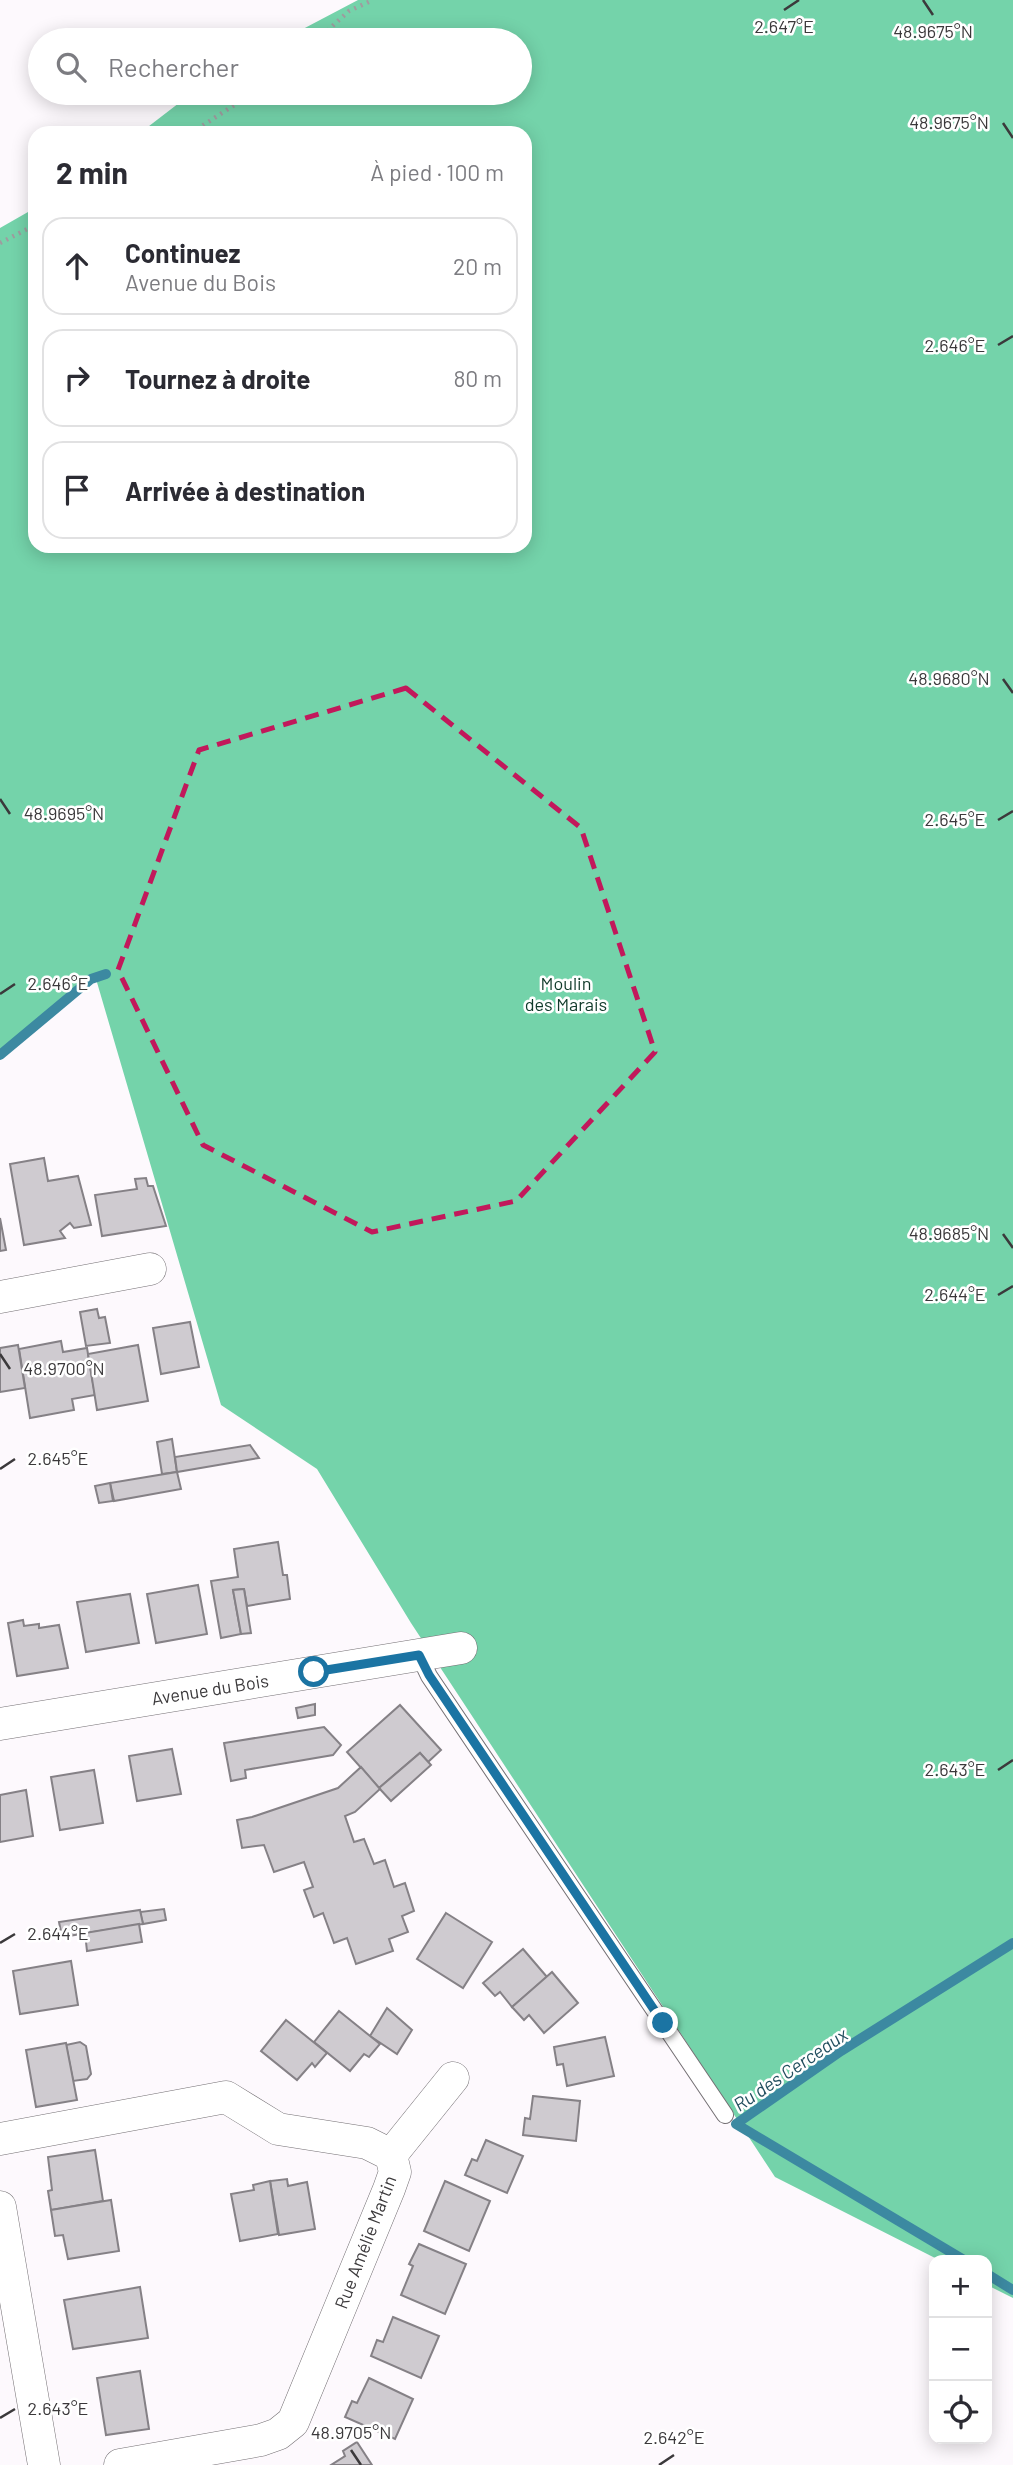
<!DOCTYPE html>
<html lang="fr">
<head>
<meta charset="utf-8">
<style>
	:root { --surface:#fff; --page:#f2f2f3; --text:#2b2b33; --muted:#7c7c81; --line:#e1e1e2 }
	body { margin:0; font-family:Barlow,sans-serif; background:var(--page); color:var(--text) }
	.controls { position:absolute; right:21px; bottom:21px; display:grid; overflow:hidden; border-radius:14px; box-shadow:0 4px 18px #0003 }
	.controls button { width:63px; height:63px; display:grid; place-items:center; padding:0; border:0; border-bottom:2px solid var(--line); background:var(--surface); color:var(--text); font:35px sans-serif }
	.stop { position:absolute; width:21px; height:21px; margin:-16px; border:5px solid #1b74a3; border-radius:50%; background:#fff }
	.stop.end { background:#1b74a3; border-color:#fff; box-shadow:0 2px 7px #0008 }
	.list { margin:0; padding:0; list-style:none }
	h2 { display:flex; justify-content:space-between; align-items:center; height:91px; margin:0; padding:0 28px; font-size:30px }
	h2 small { font-size:23px; font-weight:400; color:var(--muted) }
	.list li { display:grid; grid-template-columns:46px 1fr auto; gap:21px; align-items:center; box-sizing:border-box; height:98px; margin:0 14px 14px; padding:0 14px; border:2px solid var(--line); border-radius:21px }
	.list b { display:block; font-size:26px; white-space:nowrap }
	.list p { margin:0; font-size:23px; white-space:nowrap; color:var(--muted) }
	.list em { font-size:23px; font-style:normal; color:var(--muted) }
	.icon { flex:none; width:38px; height:38px; fill:none; stroke:currentColor; stroke-width:2; stroke-linecap:round; stroke-linejoin:round }
	.map { position:relative; flex:none; width:1013px; height:2465px; overflow:hidden }
	.search { position:absolute; background:var(--surface); box-shadow:0 4px 18px #0003; left:28px; top:28px; width:504px; height:77px; display:flex; align-items:center; gap:18px; box-sizing:border-box; padding:0 24px; border-radius:38px; color:var(--muted); font-size:26px }
	.panel { position:absolute; background:var(--surface); box-shadow:0 4px 18px #0003; left:28px; top:126px; width:504px; height:427px; border-radius:21px }
	.map>svg:first-child { display:block }
</style>
</head>
<body>
<div class="map">
<svg width="1013" height="2465" viewBox="0 0 1013 2465">
	<rect width="100%" height="100%" fill="#fdf9fd"/>
	<polygon fill="#74d3aa" points="358,0 1013,0 1013,2298 987,2285 987,2260 939,2260 775,2177 411,1623 317,1469 221,1405 96,979 0,1060 0,228 35,208 35,546 525,546 525,133 140,133 192,93 520,93 520,40 282,40"/>
	<g fill="none" stroke-linecap="round" stroke-linejoin="round">
		<g stroke="#3c89a1" stroke-width="10">
			<polyline points="0,1055 91,979 106,974"/>
			<polyline points="964,2260 736,2124 841,2051 1013,1943"/>
			<polyline points="987,2274 1013,2290"/>
		</g>
	</g>
	<g fill="#cfcbd0" stroke="#858186" stroke-width="2">
		<polygon points="44,1158 48,1181 78,1176 91,1225 74,1228 70,1223 60,1231 65,1238 24,1245 10,1164"/>
		<polygon points="146,1178 148,1186 153,1186 166,1226 102,1236 95,1195 137,1189 135,1179"/>
		<polygon points="0,1218 6,1250 0,1251"/>
		<polygon points="97,1309 99,1318 105,1317 110,1343 86,1346 80,1312"/>
		<polygon points="190,1322 199,1367 161,1374 153,1328"/>
		<polygon points="61,1341 63,1352 87,1348 95,1395 72,1399 74,1410 30,1418 19,1349"/>
		<polygon points="18,1345 25,1388 0,1392 0,1348"/>
		<polygon points="138,1345 148,1401 97,1410 88,1354"/>
		<polygon points="172,1439 177,1472 162,1474 157,1442"/>
		<polygon points="250,1445 259,1458 177,1472 175,1457"/>
		<polygon points="177,1472 181,1489 114,1501 110,1483"/>
		<polygon points="110,1483 113,1501 99,1503 95,1486"/>
		<polygon points="278,1542 283,1575 287,1575 290,1599 247,1606 244,1589 233,1590 241,1634 221,1638 211,1581 238,1577 234,1549"/>
		<polygon points="198,1585 207,1634 156,1643 147,1594"/>
		<polygon points="244,1589 251,1633 241,1634 233,1590"/>
		<polygon points="130,1594 139,1643 86,1652 77,1602"/>
		<polygon points="23,1620 24,1626 39,1624 39,1628 59,1625 68,1668 17,1676 8,1623"/>
		<polygon points="315,1704 315,1715 298,1718 296,1708"/>
		<polygon points="400,1705 441,1750 428,1762 420,1753 379,1788 347,1752"/>
		<polygon points="324,1727 341,1745 333,1755 245,1770 246,1778 231,1781 224,1743"/>
		<polygon points="172,1749 181,1794 137,1801 129,1756"/>
		<polygon points="420,1753 431,1765 391,1801 379,1788"/>
		<polygon points="361,1767 380,1789 355,1812 345,1816 354,1842 364,1839 374,1864 385,1860 394,1887 405,1883 414,1911 402,1916 408,1932 389,1939 393,1951 356,1964 347,1938 334,1943 323,1913 314,1917 304,1890 313,1887 304,1862 274,1872 264,1845 242,1848 237,1820 252,1817 338,1788"/>
		<polygon points="94,1770 103,1823 60,1830 51,1777"/>
		<polygon points="26,1790 33,1836 0,1842 0,1795"/>
		<polygon points="164,1909 166,1920 143,1924 140,1912"/>
		<polygon points="140,1910 143,1924 62,1937 59,1922"/>
		<polygon points="446,1913 492,1942 463,1988 417,1959"/>
		<polygon points="139,1924 142,1942 87,1951 85,1933"/>
		<polygon points="523,1949 547,1977 512,2007 500,1992 495,1996 483,1983"/>
		<polygon points="71,1961 78,2005 20,2014 13,1971"/>
		<polygon points="552,1972 578,2003 544,2033 529,2015 524,2020 512,2007"/>
		<polygon points="387,2008 412,2030 397,2054 370,2036"/>
		<polygon points="339,2011 380,2044 369,2057 364,2054 350,2071 314,2042"/>
		<polygon points="286,2020 327,2053 315,2067 312,2063 297,2080 261,2051"/>
		<polygon points="605,2037 614,2076 567,2086 563,2064 557,2065 554,2047"/>
		<polygon points="80,2042 86,2046 91,2074 87,2079 73,2081 66,2045"/>
		<polygon points="66,2043 77,2100 36,2107 26,2050"/>
		<polygon points="533,2096 580,2101 576,2141 523,2135 525,2118 530,2119"/>
		<polygon points="486,2140 523,2156 507,2193 465,2175 472,2159 477,2161"/>
		<polygon points="95,2150 103,2201 51,2210 48,2191 52,2190 48,2157"/>
		<polygon points="287,2179 288,2186 307,2182 315,2229 279,2235 270,2181"/>
		<polygon points="270,2181 278,2234 240,2241 231,2194 254,2190 253,2185"/>
		<polygon points="445,2181 490,2201 469,2251 424,2231"/>
		<polygon points="111,2200 119,2251 68,2259 63,2235 55,2236 51,2210"/>
		<polygon points="419,2244 466,2264 445,2314 401,2295 413,2266 409,2264"/>
		<polygon points="140,2287 148,2338 73,2349 64,2300"/>
		<polygon points="393,2317 439,2336 421,2378 371,2356 377,2340 383,2342"/>
		<polygon points="140,2371 149,2429 106,2435 97,2378"/>
		<polygon points="369,2378 413,2399 395,2439 345,2417 352,2401 357,2403"/>
		<polygon points="357,2442 372,2465 331,2465 345,2456 343,2451"/>
	</g>
	<g fill="none" stroke-linecap="round" stroke-linejoin="round">
		<g stroke="#747074" stroke-width="18">
			<polyline id="service" points="419,1655 429,1676 725,2115"/>
		</g>
		<g stroke="#747074" stroke-width="33">
			<g id="minor">
				<polyline points="0,1297 150,1269"/>
				<polyline points="0,1724 461,1648"/>
				<polyline points="0,2139 226,2097 278,2129 367,2143 391,2155 395,2172 389,2189 293,2422 278,2434 261,2440 120,2465"/>
				<polyline points="391,2155 453,2078"/>
				<polyline points="0,2207 44,2465"/>
			</g>
		</g>
		<g stroke="#9f9c9f" stroke-width="4.5" stroke-dasharray="2 5" stroke-linecap="butt">
			<polyline points="317,40 349,11 373,0"/>
			<polyline points="191,133 253,93"/>
			<polyline points="0,243 35,225"/>
		</g>
		<use href="#service" stroke="#fff" stroke-width="16"/>
		<use href="#minor" stroke="#fff" stroke-width="32"/>
	</g>
	<g fill="none" stroke-linecap="round" stroke-linejoin="round">
		<polyline stroke="#1b74a3" stroke-width="9" points="314,1672 419,1655 429,1675 663,2023"/>
	</g>
	<path fill="none" stroke="#c2185b" stroke-width="5" stroke-dasharray="14 9" stroke-linejoin="round" d="M406 688 581 828 655 1052 516 1201 372 1232 203 1145 118 970 199 750Z"/>
	<path fill="none" stroke="#3b393b" stroke-width="2.5" d="M923 0 933 15M784 10 799 0M1003 123 1013 138M998 345 1013 336M1003 679 1013 693M0 799 10 814M998 820 1013 811M0 994 15 984M1003 1234 1013 1248M998 1295 1013 1286M0 1354 10 1369M0 1469 15 1459M998 1770 1013 1760M0 1943 15 1934M0 2418 15 2409M351 2450 361 2465M659 2465 674 2455"/>
	<g text-anchor="middle" dominant-baseline="central" stroke-width="5" stroke-linejoin="round" paint-order="stroke">
		<g font-size="18" fill="#103a2a" stroke="#fff">
			<text x="566" y="983">Moulin<tspan x="566" dy="21">des Marais</tspan></text>
		</g>
		<g font-size="18" fill="#3b393b" stroke="#fff">
			<text transform="translate(210 1689) rotate(-9)">Avenue du Bois</text>
			<text transform="translate(365 2242) rotate(-69)">Rue Amélie Martin</text>
		</g>
		<g font-size="19" font-style="italic" fill="#224f5f" stroke="#fff">
			<text transform="translate(790 2069) rotate(-34)">Ru des Cerceaux</text>
		</g>
	</g>
	<g font-size="18" text-anchor="middle" fill="#3b393b" stroke="#fff" stroke-width="5" stroke-linejoin="round" paint-order="stroke">
		<text x="784" y="33">2.647°E</text>
		<text x="933" y="38">48.9675°N</text>
		<text x="949" y="129">48.9675°N</text>
		<text x="955" y="352">2.646°E</text>
		<text x="949" y="685">48.9680°N</text>
		<text x="64" y="820">48.9695°N</text>
		<text x="955" y="826">2.645°E</text>
		<text x="58" y="990">2.646°E</text>
		<text x="949" y="1240">48.9685°N</text>
		<text x="955" y="1301">2.644°E</text>
		<text x="64" y="1375">48.9700°N</text>
		<text x="58" y="1465">2.645°E</text>
		<text x="955" y="1776">2.643°E</text>
		<text x="58" y="1940">2.644°E</text>
		<text x="58" y="2415">2.643°E</text>
		<text x="351" y="2439">48.9705°N</text>
		<text x="674" y="2444">2.642°E</text>
	</g>
</svg>
<div class="controls">
<button>+</button>
<button>−</button>
<button><svg class="icon" aria-label="locate" viewBox="0 0 24 24"><circle cx="12" cy="12" r="6"/><path d="M12 2v4M12 18v4M2 12h4M18 12h4"/></svg></button>
</div>
<div class="stop" style="left:314px;top:1672px"></div>
<div class="stop end" style="left:663px;top:2023px"></div>
<div class="search"><svg class="icon" aria-label="search" viewBox="0 0 24 24"><circle cx="10" cy="10" r="6"/><path d="M15 15l6 6"/></svg>Rechercher</div>
<section class="panel">
<h2>2 min<small>À pied · 100 m</small></h2>
<ul class="list">
<li><svg class="icon" aria-label="ahead" viewBox="0 0 24 24"><path d="M12 20V5M6 11l6-6 6 6"/></svg><div><b>Continuez</b><p>Avenue du Bois</p></div><em>20 m</em></li>
<li><svg class="icon" aria-label="right" viewBox="0 0 24 24"><path d="M7 20v-9h11M14 6l5 5-5 5"/></svg><div><b>Tournez à droite</b></div><em>80 m</em></li>
<li><svg class="icon" aria-label="arrive" viewBox="0 0 24 24"><path d="M6 21V4h12l-3 4 3 4H6"/></svg><div><b>Arrivée à destination</b></div></li>
</ul>
</section>
</div>
</body>
</html>
